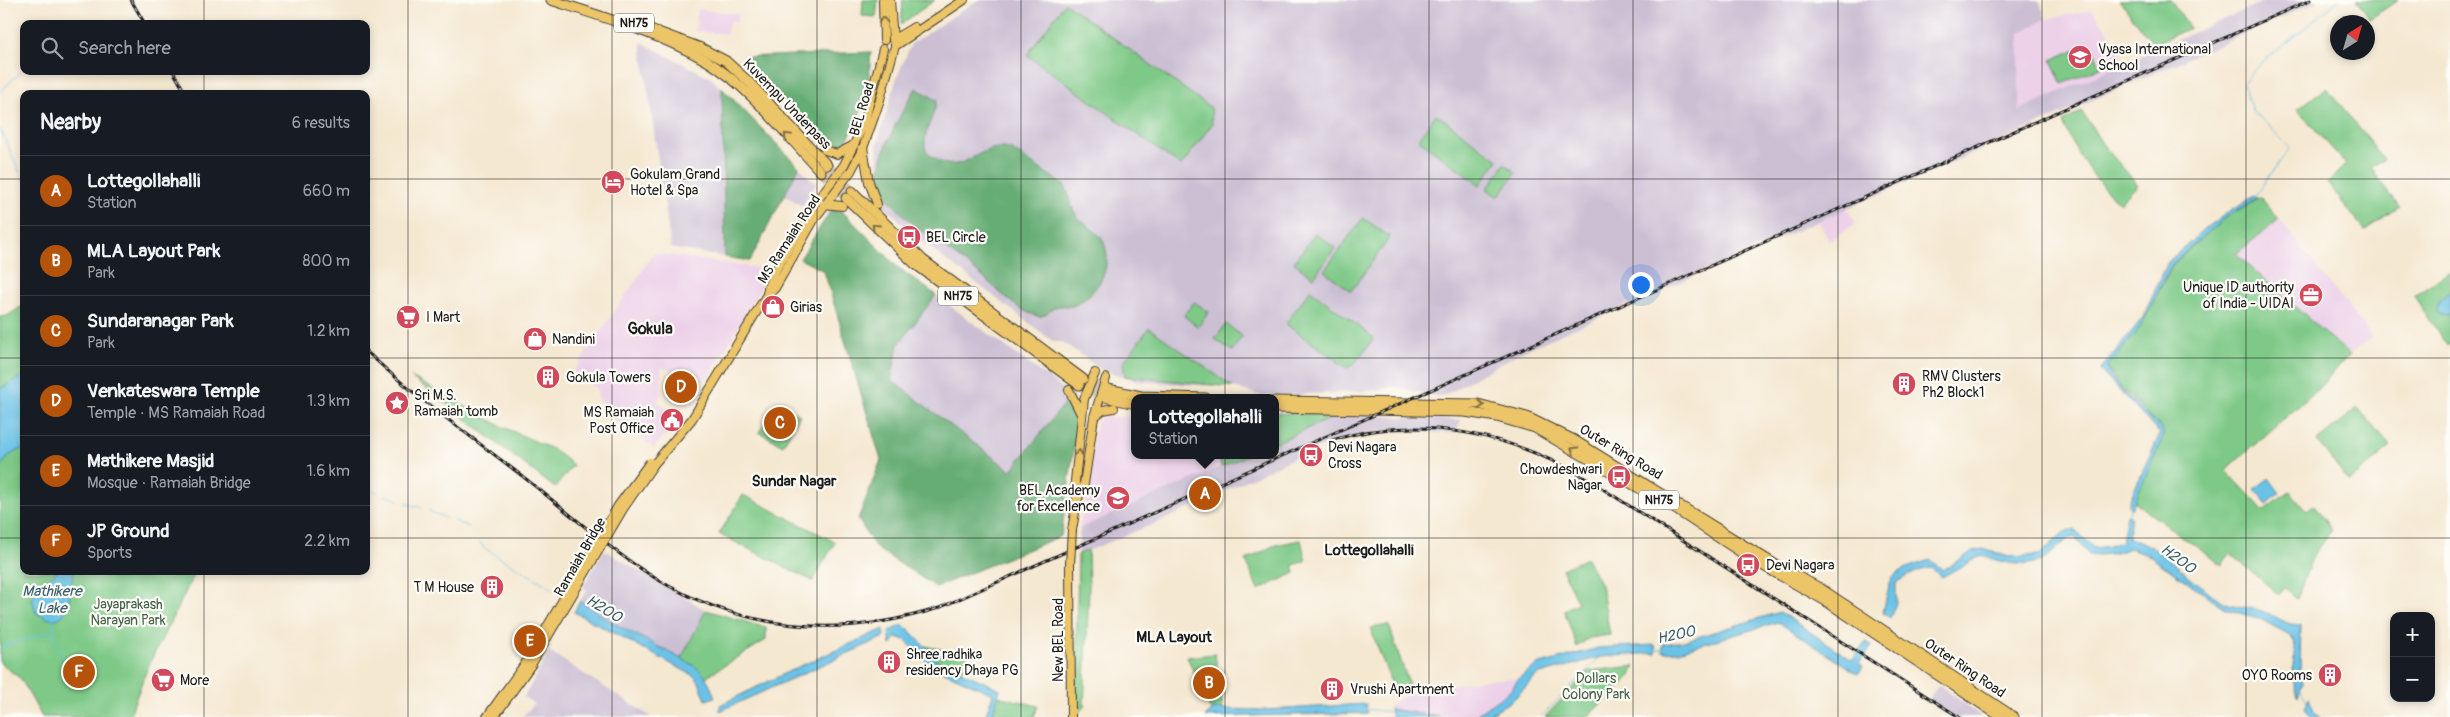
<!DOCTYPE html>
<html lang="en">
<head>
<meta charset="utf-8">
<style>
	:root { --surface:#171b24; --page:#242831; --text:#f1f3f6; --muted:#9ea1a6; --line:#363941; --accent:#b45309 }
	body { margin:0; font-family:Pangolin,sans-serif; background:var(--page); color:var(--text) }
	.controls { position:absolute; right:15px; bottom:15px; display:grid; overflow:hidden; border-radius:10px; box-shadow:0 2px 8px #0003 }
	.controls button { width:45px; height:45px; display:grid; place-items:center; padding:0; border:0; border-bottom:1px solid var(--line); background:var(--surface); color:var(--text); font:25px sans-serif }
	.compass { position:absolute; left:2330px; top:15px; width:45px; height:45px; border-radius:50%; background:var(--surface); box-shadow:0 2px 8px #0003; rotate:37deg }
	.you { position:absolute; left:1640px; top:284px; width:18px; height:18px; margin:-12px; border:4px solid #fff; border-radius:50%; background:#1a73e8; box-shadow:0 0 0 8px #1a73e833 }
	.badge { display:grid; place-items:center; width:32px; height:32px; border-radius:50%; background:var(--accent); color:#fff; font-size:16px; font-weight:700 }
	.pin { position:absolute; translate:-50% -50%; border:2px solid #fff; box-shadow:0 1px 5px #0006 }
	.popup { position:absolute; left:1131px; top:394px; width:148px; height:65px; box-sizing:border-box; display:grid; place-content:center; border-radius:10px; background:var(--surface); filter:drop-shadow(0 1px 4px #0005); font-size:16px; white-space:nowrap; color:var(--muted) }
	.popup b { font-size:19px; color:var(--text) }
	.popup::after { content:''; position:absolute; left:50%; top:100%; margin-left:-10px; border:10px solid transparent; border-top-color:var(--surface) }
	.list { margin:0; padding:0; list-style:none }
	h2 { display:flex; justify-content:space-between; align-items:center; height:65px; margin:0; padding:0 20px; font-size:21px }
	h2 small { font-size:16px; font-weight:400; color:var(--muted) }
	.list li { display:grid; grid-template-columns:32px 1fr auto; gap:15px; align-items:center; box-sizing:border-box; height:70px; padding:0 20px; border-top:1px solid var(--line) }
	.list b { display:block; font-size:19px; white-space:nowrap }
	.list p { margin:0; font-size:16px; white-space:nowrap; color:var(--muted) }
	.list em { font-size:16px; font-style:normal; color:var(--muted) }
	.icon { flex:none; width:28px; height:28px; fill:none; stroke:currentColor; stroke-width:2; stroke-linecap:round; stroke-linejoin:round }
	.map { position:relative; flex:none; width:2450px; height:717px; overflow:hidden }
	.search { position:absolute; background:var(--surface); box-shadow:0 2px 8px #0003; left:20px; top:20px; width:350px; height:55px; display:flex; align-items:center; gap:12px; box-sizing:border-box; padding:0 18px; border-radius:10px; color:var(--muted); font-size:19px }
	.panel { position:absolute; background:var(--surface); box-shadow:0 2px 8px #0003; left:20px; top:90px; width:350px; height:485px; border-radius:10px }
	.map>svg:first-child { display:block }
</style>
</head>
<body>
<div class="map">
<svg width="2450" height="717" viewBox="0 0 2450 717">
	<rect width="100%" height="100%" fill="#fdfcf7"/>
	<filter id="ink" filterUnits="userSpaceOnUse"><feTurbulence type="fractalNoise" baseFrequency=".02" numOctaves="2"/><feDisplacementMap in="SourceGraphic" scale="10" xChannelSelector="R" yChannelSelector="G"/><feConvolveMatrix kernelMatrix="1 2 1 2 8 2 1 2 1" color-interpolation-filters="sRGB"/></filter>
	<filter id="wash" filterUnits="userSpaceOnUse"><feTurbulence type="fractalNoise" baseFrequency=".0096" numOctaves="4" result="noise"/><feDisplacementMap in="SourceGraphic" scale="20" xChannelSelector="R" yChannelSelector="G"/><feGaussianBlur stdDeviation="1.12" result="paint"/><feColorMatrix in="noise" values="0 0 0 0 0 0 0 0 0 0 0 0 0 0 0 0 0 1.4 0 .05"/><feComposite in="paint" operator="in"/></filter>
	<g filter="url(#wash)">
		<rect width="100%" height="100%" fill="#f5e8d1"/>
		<g fill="#edd1e9">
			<polygon points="698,9 738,14 737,22 729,22 727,34 695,31"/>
			<polygon points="2092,10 2106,28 2125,63 2019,111 2019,33 2046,19"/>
			<polygon points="1847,207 1856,223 1829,241 1818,220"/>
			<polygon points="2279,219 2372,337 2349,355 2236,254"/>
			<polygon points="654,253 771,270 706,382 661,367 662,393 657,402 679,416 654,448 607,414 601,406 596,389 573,373"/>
			<polygon points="1135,416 1135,455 1248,455 1080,528 1096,423 1102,417"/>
			<polygon points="1519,678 1510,691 1473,717 1440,717 1390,709 1389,706 1412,692 1481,680"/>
		</g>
		<g fill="#ccbfd4">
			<polygon points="978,0 2039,0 2046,19 2019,33 2019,110 2267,0 2320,0 1521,352 1441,397 1396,387 1369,391 1262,396 1233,387 1140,382 1100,369 1063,342 1054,342 917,238 884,205 880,197 877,143 897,77 911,44"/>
			<polygon points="641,42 711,78 816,184 802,206 785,195 750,261 671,248"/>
			<polygon points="831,210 842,211 899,268 1071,395 1077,428 1061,536 936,587 876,548 858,519 881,460 824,271 800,259"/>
			<polygon points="1340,414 1461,420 1455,433 1385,431 1353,437 1308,451 1168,518 1078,555 1080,528 1248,455 1275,455 1275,443"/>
			<polygon points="604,550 706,610 681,659 615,624 580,601 587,590 583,587"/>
			<polygon points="550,652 651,717 522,717 534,704 524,697"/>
			<polygon points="1939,685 1982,717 1953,717 1928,700"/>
		</g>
		<g fill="#7ec987" stroke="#4d7252">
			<polygon points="863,0 878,0 876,17 862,16"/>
			<polygon points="903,0 935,0 901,24"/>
			<polygon points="2119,0 2170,0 2190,28 2153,44"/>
			<polygon points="2356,0 2398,0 2370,19"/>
			<polygon points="1065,3 1211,108 1212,124 1181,166 1027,55"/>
			<polygon points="2090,43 2101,67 2062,84 2051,60"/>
			<polygon points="2327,88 2384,159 2371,168 2399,207 2365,231 2327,183 2346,164 2297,109"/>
			<path d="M2082 111 2103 145 2138 185 2120 203C2094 181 2075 153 2063 122Z"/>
			<polygon points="1436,114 1498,160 1480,185 1418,139"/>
			<polygon points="1505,164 1516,173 1498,197 1487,189"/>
			<polygon points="2260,197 2279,219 2236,254 2349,355 2318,389 2226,470 2264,511 2290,491 2307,511 2314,506 2332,530 2312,558 2297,598 2285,588 2279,595 2230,553 2222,565 2134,502 2162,429 2119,386 2107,367 2141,326 2172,265 2222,220"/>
			<polygon points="1363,218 1390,237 1351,291 1324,271"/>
			<polygon points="1315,233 1335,248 1314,277 1294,263"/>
			<polygon points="2450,271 2450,344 2447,346 2414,296"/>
			<polygon points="1310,290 1374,338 1354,364 1347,368 1287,325 1287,322"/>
			<polygon points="1194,302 1209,312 1198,327 1184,316"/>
			<polygon points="24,305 24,571 196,571 149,664 129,717 42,717 21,679 0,663 0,317 7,316"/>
			<polygon points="1226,324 1242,336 1232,351 1215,339"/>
			<polygon points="1149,328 1233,387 1125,376 1123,363"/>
			<polygon points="411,377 499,425 554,450 573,465 555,488"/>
			<polygon points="781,405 800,415 783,445 759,432 774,407 778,409"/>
			<polygon points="2358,408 2391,447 2349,481 2317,441"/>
			<polygon points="1275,413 1340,414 1275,443"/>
			<polygon points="1219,455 1248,455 1221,467"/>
			<polygon points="743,495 835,542 813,581 719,534"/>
			<polygon points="1301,540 1306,561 1293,565 1295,573 1258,590 1246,560 1275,545"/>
			<polygon points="1088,550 1089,588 1084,708 1075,716 1078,555"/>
			<polygon points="1587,558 1601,585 1610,635 1589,638 1577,647 1564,610 1578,603 1562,569"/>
			<polygon points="706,610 766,628 766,640 706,677 695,666 681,659"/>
			<polygon points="1389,625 1409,685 1394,690 1370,628"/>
			<polygon points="925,646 968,655 962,672 935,660"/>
			<polygon points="1215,654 1223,709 1211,711 1187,657"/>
			<polygon points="1635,666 1631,676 1587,717 1545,717 1589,671"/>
			<polygon points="998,696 1038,706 1034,717 992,717"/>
		</g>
		<g fill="#66ad74" stroke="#416448">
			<path d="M871 52C868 87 869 99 852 131 847 140 845 147 834 149L829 147 743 57Z"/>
			<polygon points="722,88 799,167 750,261 725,257"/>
			<path d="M916 88 937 100C935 115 924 129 925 145 925 151 928 153 933 157 963 181 980 138 1012 150L1064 185C1070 194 1069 205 1075 213 1082 225 1099 230 1104 243 1114 267 1097 294 1075 305 1070 308 1065 305 1060 306 1051 306 1046 319 1037 316 1014 310 997 288 979 274 951 250 918 233 894 205 890 200 884 195 882 190 870 165 903 110 916 88Z"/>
			<polygon points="831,210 842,211 899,268 936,295 898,345 891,380 1011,471 1071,395 1077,428 1061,536 936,587 876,548 858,519 881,460 824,271 800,259"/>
		</g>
		<g fill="#6ac2e7" stroke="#436f82">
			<path d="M2254 195 2257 198 2222 220 2172 264 2141 326 2107 367C2110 384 2149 417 2162 429L2164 435 2131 509 2128 505 2131 497 2160 434 2100 370 2142 319 2168 262 2208 226Z"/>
			<path d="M2450 292V315L2438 314C2435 303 2440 298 2450 292Z"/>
			<polygon points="24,375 24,448 10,455 0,467 0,389"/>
			<polygon points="2269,478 2280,493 2267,504 2255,489"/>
			<path d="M2127 514 2131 517 2128 539C2153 537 2200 590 2224 602 2238 608 2255 607 2269 614 2281 620 2287 625 2301 625L2300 669 2303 683 2298 696 2292 677 2295 643 2290 635 2258 618 2226 609 2145 553 2129 548C2117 554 2102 556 2088 554L2075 537C2064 538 2057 549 2050 555 2033 571 2001 563 1982 555L1942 577 1931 568C1918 570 1907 575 1896 583V603L1890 618 1883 613C1892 571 1888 574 1930 560L1943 570 1973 551 1983 549 2009 557 2040 555 2062 534 2074 529 2094 548 2110 546 2122 541Z"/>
			<path d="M58 571H74C68 593 73 635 36 613L32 599 38 588Z"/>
			<polygon points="580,601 615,624 695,666 706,677 715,697 706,700 699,682 694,676 574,612"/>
			<polygon points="1780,612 1852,660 1866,642 1872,646 1859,664 1863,667 1858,674 1778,622 1679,651 1663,652 1663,644 1684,641"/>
			<polygon points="904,625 925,646 935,660 1000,689 992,717 985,717 993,694 931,666 905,640 896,637 891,645 889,631"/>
			<polygon points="884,629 884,637 720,711 720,705 798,667"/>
			<polygon points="1655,645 1656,653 1600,657 1537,675 1514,699 1485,717 1473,717 1510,691 1519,678 1537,665 1598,648"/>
			<polygon points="2309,698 2314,711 2320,717 2311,717 2305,708"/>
			<polygon points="1366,704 1367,713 1205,717 1214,709 1267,710"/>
			<polygon points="1390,709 1440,717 1392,717"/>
		</g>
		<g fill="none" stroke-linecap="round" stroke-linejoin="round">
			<g stroke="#6ac2e7" stroke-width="1">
				<polyline points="0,92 24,69"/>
				<polyline points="0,129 24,181"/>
				<polyline points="2255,196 2290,148 2260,117 2253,113 2243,83 2252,71 2339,0"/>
				<polyline points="366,488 377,492"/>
				<polyline points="385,495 399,500"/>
				<polyline points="406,503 421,508"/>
				<polyline points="429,511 446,518"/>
				<polyline points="2129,515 2130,507"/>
				<polyline points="454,521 469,527"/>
				<polyline points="480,542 484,548 563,595"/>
				<polyline points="54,617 53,630 65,665 60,675"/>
				<polyline points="0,647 52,631"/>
				<polyline points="1655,650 1664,649"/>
				<polyline points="2301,690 2307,702"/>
				<polyline points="1365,709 1390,712"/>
				<polyline points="1541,717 1600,657"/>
			</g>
		</g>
	</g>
	<g filter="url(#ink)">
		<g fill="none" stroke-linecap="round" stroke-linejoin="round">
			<g stroke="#d4c9b6" stroke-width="9" stroke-dasharray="9 4.5" stroke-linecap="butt">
				<polyline points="827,165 852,191"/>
				<polyline points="821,172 846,198"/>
				<polyline points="1083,379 1108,389"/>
				<polyline points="1080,386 1105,397"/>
			</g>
			<g stroke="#3d3b37" stroke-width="10">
				<g id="major">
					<polyline points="883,0 884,40"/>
					<polyline points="890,0 893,40"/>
					<polyline points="894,42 899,36 914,27"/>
					<polyline points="863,148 869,182 877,204"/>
					<polyline points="825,150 837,154 854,145"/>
					<polyline points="824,204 842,206"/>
					<polyline points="767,294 769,284 779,264 819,198 844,165 864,124 883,49"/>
					<polyline points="1069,390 1082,416"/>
					<polyline points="1094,417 1103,410 1114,408"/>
					<polyline points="654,464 692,419 766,296 775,288 815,218 851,171 863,148 879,103 895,46 964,0"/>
					<polyline points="1077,499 1075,481 1084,399 1095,373"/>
					<polyline points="1072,530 1077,501 1084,484 1094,417 1106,378"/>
					<polyline points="1070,564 1071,717"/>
					<polyline points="487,717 527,661"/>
					<polyline points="494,717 531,665"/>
				</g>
			</g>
			<g stroke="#3d3b37" stroke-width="11">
				<g id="highway">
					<path d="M551 0C600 16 663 35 707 61 748 85 788 137 821 172"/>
					<polyline points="639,25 701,48 726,61 749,82 827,165"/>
					<polyline points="852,191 923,260 1083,379"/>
					<polyline points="846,198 915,264 1079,385"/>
					<polyline points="1108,389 1141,396 1206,398"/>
					<polyline points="1105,397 1135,404"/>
					<polyline points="1275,401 1478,404 1527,417 1574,440 1776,565 1820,588 2014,717"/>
					<polyline points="1275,408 1465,412 1497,417 1535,428 1672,507 1751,559 1824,600 2001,717"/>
				</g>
			</g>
			<use href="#major" stroke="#edc569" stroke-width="8"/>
			<use href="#highway" stroke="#edc569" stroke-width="9"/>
			<g stroke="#1c1c1c" stroke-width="3">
				<g id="rail">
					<polyline points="131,0 145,24"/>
					<polyline points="173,71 186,94"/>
					<path d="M366 351C416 398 472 437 526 479 568 512 610 550 655 578 745 632 840 639 939 608L2310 0"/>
					<path d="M1332 440C1422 413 1513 434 1592 482L1959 717"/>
				</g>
			</g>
			<use href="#rail" stroke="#fdfcf7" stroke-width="1" stroke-dasharray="4" stroke-linecap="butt"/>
			<g stroke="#3d3b37" stroke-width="10" stroke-linecap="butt">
				<g id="major-bridge">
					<polyline points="1070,564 1072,530"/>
					<polyline points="527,661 618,506 650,462"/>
					<polyline points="531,665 623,509 654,464"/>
				</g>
			</g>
			<use href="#major-bridge" stroke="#edc569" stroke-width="8"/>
		</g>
		<defs><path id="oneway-chevron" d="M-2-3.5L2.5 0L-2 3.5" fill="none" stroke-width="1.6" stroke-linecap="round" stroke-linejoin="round" transform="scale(1.25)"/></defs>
		<g stroke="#847042">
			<use href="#oneway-chevron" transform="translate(883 20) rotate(-92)"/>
			<use href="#oneway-chevron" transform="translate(787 136) rotate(-133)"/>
			<use href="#oneway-chevron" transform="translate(875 227) rotate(-136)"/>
			<use href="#oneway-chevron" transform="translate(1481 405) rotate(7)"/>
			<use href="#oneway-chevron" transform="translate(1574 450) rotate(-149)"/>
			<use href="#oneway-chevron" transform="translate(1079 453) rotate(-82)"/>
		</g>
	</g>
	<path fill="none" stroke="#1c1c1c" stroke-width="1" stroke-opacity="0.55" d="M204 0V24M408 0V717M612 0V717M817 0V717M1021 0V717M1225 0V717M1429 0V717M1633 0V717M1838 0V717M2042 0V717M2246 0V717M204 71V94M0 179H24M366 179H2450M0 358H24M366 358H2450M0 538H24M366 538H2450M204 571V717"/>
	<defs>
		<g id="school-disc" transform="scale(1.25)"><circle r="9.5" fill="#d1495b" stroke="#fdfcf7"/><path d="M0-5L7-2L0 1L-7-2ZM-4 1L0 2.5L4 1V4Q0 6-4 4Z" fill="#fff"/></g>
		<g id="hotel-disc" transform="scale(1.25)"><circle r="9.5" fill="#d1495b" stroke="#fdfcf7"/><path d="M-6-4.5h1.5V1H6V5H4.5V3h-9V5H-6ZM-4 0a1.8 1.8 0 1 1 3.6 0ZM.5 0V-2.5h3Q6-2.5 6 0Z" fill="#fff"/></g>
		<g id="bus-disc" transform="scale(1.25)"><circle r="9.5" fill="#d1495b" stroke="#fdfcf7"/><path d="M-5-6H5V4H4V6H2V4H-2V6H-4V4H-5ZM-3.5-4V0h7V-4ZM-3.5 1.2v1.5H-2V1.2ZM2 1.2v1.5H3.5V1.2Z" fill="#fff"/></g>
		<g id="office-disc" transform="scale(1.25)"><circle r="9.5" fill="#d1495b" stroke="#fdfcf7"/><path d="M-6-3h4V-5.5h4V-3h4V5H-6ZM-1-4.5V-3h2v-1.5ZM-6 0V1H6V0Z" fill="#fff"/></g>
		<g id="shop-disc" transform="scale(1.25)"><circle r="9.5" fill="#d1495b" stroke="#fdfcf7"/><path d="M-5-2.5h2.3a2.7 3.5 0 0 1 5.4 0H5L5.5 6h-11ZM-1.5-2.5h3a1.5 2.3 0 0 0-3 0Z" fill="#fff"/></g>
		<g id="supermarket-disc" transform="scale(1.25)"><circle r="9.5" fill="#d1495b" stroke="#fdfcf7"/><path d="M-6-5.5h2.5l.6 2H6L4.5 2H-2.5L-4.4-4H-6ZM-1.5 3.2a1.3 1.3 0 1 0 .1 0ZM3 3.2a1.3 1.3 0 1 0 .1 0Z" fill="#fff"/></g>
		<g id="building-disc" transform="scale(1.25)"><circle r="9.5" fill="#d1495b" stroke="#fdfcf7"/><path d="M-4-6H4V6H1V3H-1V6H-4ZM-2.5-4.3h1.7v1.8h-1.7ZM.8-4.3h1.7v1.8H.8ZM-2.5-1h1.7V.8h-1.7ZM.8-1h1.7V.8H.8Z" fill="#fff"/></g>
		<g id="sight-disc" transform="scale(1.25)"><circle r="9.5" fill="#d1495b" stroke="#fdfcf7"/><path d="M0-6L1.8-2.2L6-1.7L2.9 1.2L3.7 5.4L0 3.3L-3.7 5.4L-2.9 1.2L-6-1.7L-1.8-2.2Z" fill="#fff"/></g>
		<g id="civic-disc" transform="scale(1.25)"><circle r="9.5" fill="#d1495b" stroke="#fdfcf7"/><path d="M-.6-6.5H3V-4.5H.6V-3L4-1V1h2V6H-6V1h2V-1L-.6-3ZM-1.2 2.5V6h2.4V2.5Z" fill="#fff"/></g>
		<g id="university-disc" transform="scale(1.25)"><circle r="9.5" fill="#d1495b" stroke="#fdfcf7"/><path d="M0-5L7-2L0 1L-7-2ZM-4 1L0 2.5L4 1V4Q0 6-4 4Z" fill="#fff"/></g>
	</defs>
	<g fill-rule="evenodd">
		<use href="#school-disc" x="2080" y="57"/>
		<use href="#hotel-disc" x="613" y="182"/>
		<use href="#bus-disc" x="909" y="237"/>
		<use href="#office-disc" x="2311" y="295"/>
		<use href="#shop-disc" x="773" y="307"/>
		<use href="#supermarket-disc" x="408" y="317"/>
		<use href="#shop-disc" x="535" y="339"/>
		<use href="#building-disc" x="548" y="377"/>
		<use href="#building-disc" x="1904" y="384"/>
		<use href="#sight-disc" x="397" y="403"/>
		<use href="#civic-disc" x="672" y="420"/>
		<use href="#bus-disc" x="1311" y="455"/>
		<use href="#bus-disc" x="1619" y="477"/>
		<use href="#university-disc" x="1118" y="498"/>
		<use href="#bus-disc" x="1748" y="565"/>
		<use href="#building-disc" x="492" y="587"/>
		<use href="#building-disc" x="889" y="662"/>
		<use href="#building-disc" x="2330" y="675"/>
		<use href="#supermarket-disc" x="163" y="680"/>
		<use href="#building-disc" x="1332" y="689"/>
	</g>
	<g text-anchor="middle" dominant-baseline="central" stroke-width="4.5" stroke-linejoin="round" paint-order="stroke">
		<g fill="#fdfcf7" stroke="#605f5e" stroke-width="1">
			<rect x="614" y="13.5" width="40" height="19" rx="4"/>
			<rect x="938" y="286.5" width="40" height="19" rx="4"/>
			<rect x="1639" y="490.5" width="40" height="19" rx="4"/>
		</g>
		<g font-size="12" font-weight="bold" fill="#1c1c1c">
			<text x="634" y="23">NH75</text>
			<text x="958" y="296">NH75</text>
			<text x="1659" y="500">NH75</text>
		</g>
		<g font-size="14" fill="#1c1c1c" stroke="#fdfcf7" text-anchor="start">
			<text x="2098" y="49">Vyasa International<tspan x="2098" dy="16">School</tspan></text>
			<text x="630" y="174">Gokulam Grand<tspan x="630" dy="16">Hotel &amp; Spa</tspan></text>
			<text x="926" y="237">BEL Circle</text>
			<text x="2294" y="287" text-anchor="end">Unique ID authority<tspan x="2294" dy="16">of India - UIDAI</tspan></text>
			<text x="790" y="307">Girias</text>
			<text x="426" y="317">I Mart</text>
			<text x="552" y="339">Nandini</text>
			<text x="1922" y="376">RMV Clusters<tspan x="1922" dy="16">Ph2 Block1</tspan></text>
			<text x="566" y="377">Gokula Towers</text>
			<text x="414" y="395">Sri M.S.<tspan x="414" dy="16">Ramaiah tomb</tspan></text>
			<text x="654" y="412" text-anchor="end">MS Ramaiah<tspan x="654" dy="16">Post Office</tspan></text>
			<text x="1328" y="447">Devi Nagara<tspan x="1328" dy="16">Cross</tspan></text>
			<text x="1602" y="469" text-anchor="end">Chowdeshwari<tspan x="1602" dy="16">Nagar</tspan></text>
			<text x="1100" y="490" text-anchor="end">BEL Academy<tspan x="1100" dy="16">for Excellence</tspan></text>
			<text x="1766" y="565">Devi Nagara</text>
			<text x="474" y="587" text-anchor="end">T M House</text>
			<text x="906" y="654">Shree radhika<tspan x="906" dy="16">residency Dhaya PG</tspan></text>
			<text x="2312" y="675" text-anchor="end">OYO Rooms</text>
			<text x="180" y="680">More</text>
			<text x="1350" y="689">Vrushi Apartment</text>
		</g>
		<g font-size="14" fill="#1c1c1c" stroke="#fdfcf7">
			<text transform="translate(787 104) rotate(46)">Kuvempu Underpass</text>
			<text transform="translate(862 109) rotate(-73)">BEL Road</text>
			<text transform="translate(789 239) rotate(-57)">MS Ramaiah Road</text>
			<text transform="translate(1621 452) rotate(31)">Outer Ring Road</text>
			<text transform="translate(580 557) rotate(-60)">Ramaiah Bridge</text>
			<text transform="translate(1058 640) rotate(-90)">New BEL Road</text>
			<text transform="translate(1965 668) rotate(34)">Outer Ring Road</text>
		</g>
		<g font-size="14" fill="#436147" stroke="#fdfcf7">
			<text x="128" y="604">Jayaprakash<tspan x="128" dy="16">Narayan Park</tspan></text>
			<text x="1596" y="678">Dollars<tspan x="1596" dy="16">Colony Park</tspan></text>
		</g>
		<g font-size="15" font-weight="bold" fill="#1c1c1c" stroke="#fdfcf7">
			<text x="794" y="481">Sundar Nagar</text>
			<text x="1369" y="550">Lottegollahalli</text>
			<text x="1174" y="637">MLA Layout</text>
		</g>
		<g font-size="15" font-style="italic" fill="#3b5e6d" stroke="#fdfcf7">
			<text transform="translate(2178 559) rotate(36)">H200</text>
			<text x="52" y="591">Mathikere<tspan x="52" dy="17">Lake</tspan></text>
			<text transform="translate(604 609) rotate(31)">H200</text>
			<text transform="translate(1676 635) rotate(-12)">H200</text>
		</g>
		<g font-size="16" font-weight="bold" fill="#1c1c1c" stroke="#fdfcf7">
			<text x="650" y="329">Gokula</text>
		</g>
	</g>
</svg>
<div class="controls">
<button>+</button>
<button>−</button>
</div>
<svg class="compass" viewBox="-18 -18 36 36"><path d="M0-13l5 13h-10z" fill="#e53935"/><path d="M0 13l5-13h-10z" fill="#9ea1a6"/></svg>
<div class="you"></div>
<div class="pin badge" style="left:1205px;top:494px">A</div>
<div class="popup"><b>Lottegollahalli</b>Station</div>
<div class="pin badge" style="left:1209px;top:683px">B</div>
<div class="pin badge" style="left:780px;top:423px">C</div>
<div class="pin badge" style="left:681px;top:387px">D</div>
<div class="pin badge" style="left:530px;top:641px">E</div>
<div class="pin badge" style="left:79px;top:672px">F</div>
<div class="search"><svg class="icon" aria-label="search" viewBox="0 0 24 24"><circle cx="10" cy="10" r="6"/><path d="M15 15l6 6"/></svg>Search here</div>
<section class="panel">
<h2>Nearby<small>6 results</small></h2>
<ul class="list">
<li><span class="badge">A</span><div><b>Lottegollahalli</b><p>Station</p></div><em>660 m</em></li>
<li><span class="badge">B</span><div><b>MLA Layout Park</b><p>Park</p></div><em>800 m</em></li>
<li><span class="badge">C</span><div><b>Sundaranagar Park</b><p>Park</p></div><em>1.2 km</em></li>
<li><span class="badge">D</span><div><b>Venkateswara Temple</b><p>Temple · MS Ramaiah Road</p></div><em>1.3 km</em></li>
<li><span class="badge">E</span><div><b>Mathikere Masjid</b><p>Mosque · Ramaiah Bridge</p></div><em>1.6 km</em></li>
<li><span class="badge">F</span><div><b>JP Ground</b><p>Sports</p></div><em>2.2 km</em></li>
</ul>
</section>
</div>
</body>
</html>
